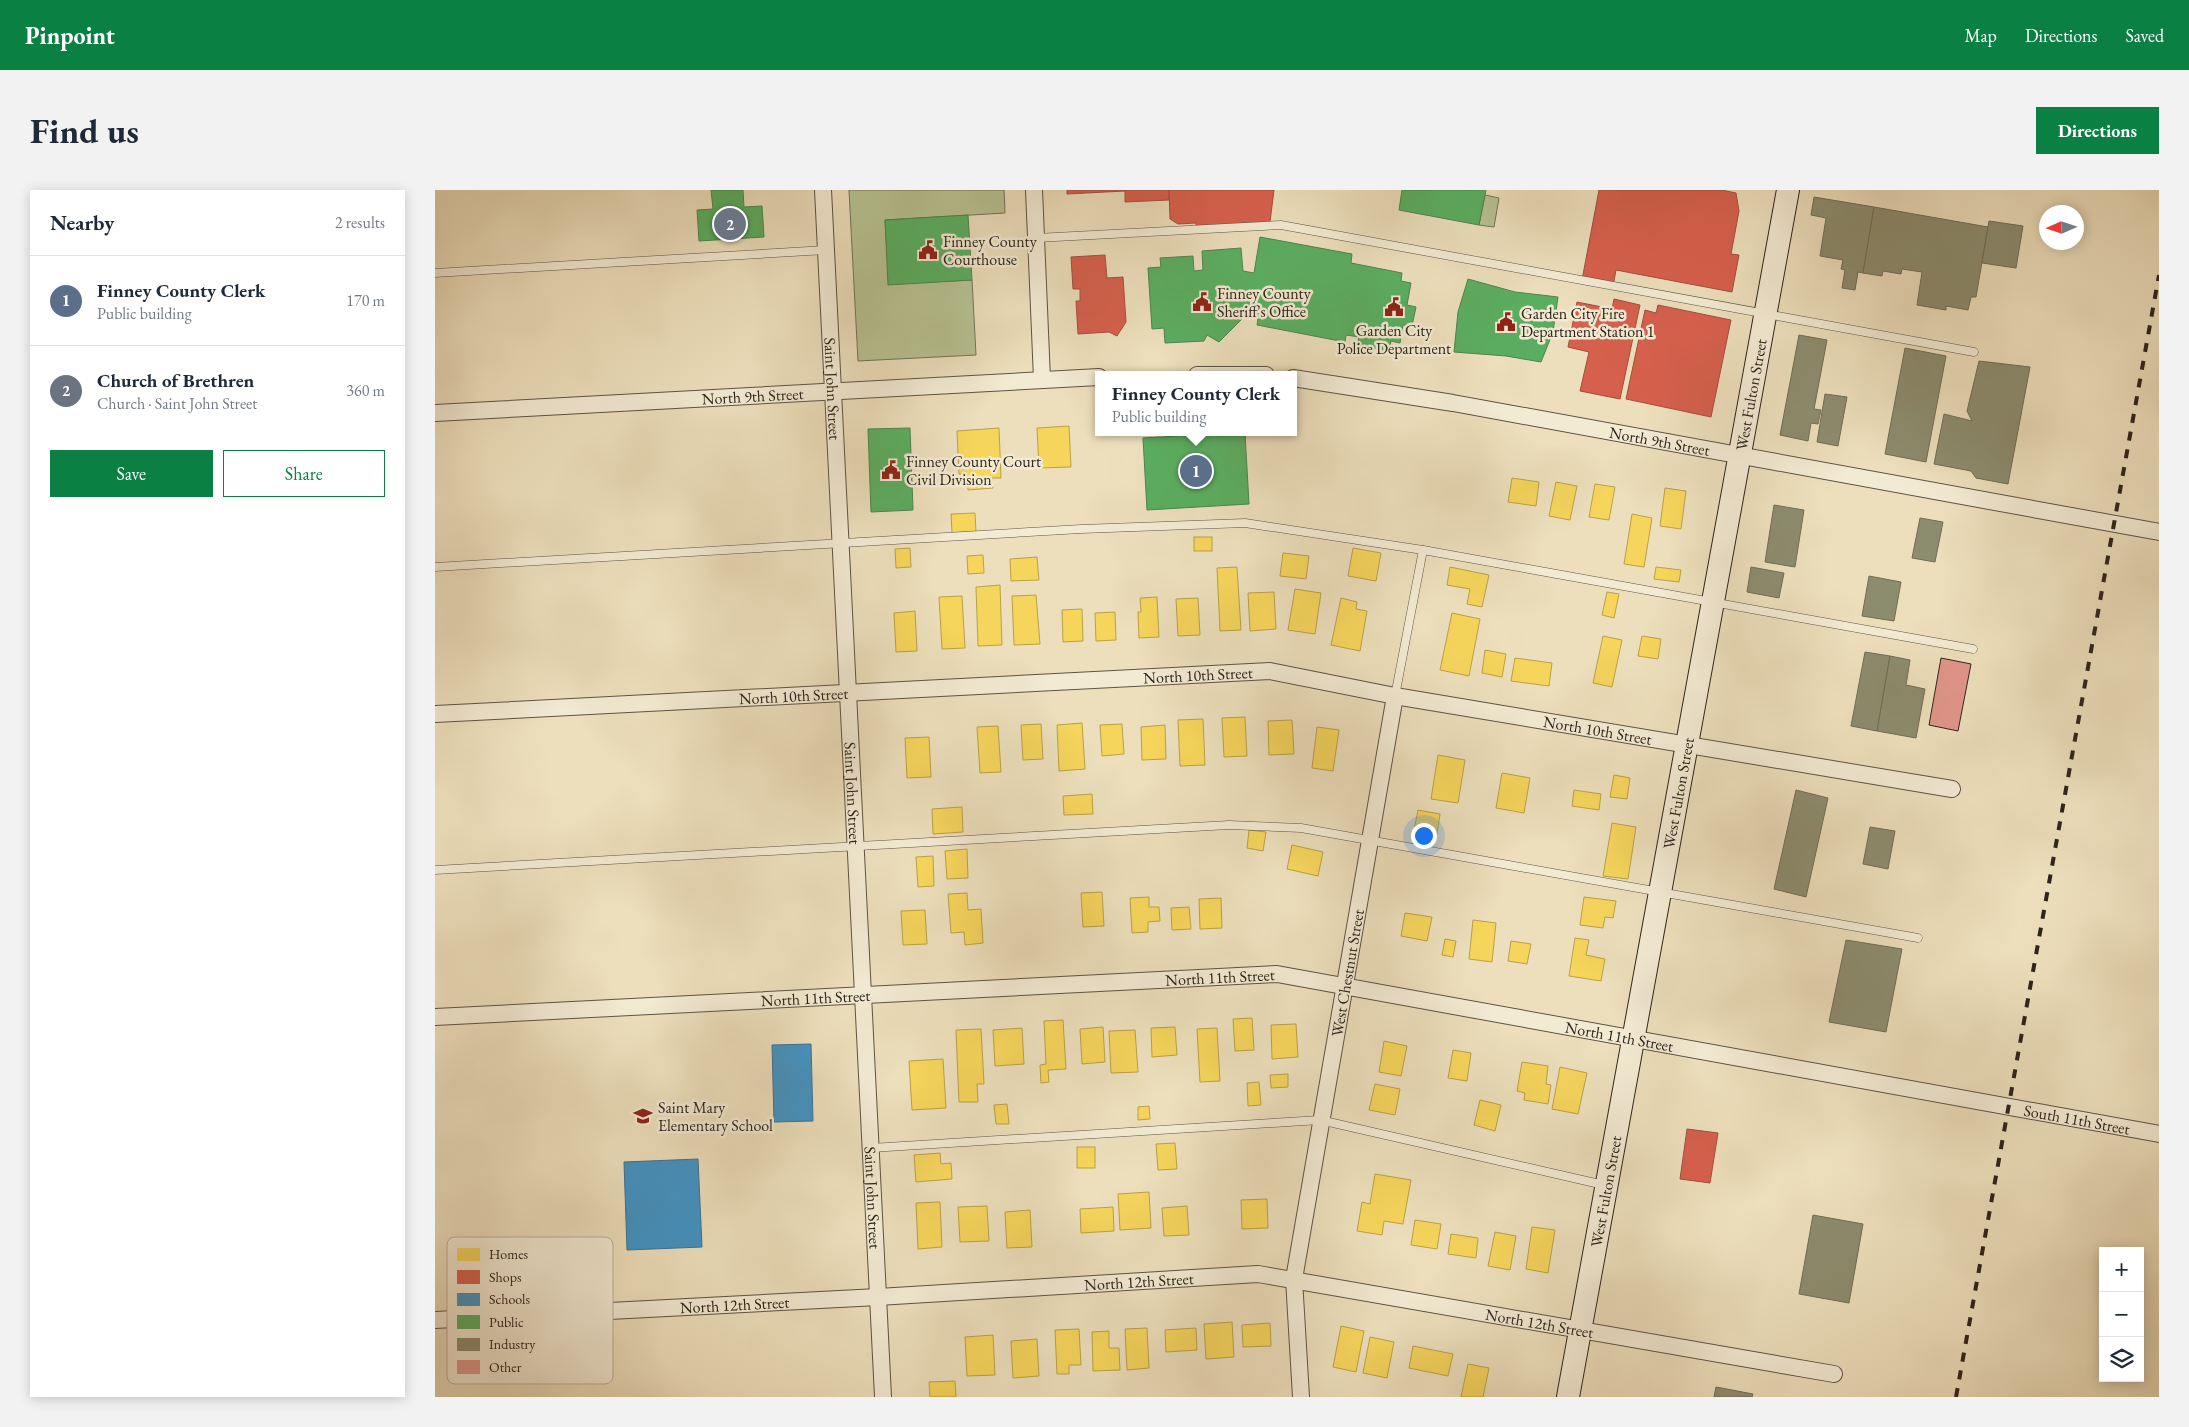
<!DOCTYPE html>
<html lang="en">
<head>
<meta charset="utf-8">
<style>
	:root { --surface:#fff; --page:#f2f2f3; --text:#1f2937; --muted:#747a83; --line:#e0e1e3; --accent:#0b8043 }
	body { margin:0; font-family:"EB Garamond",serif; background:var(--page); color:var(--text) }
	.controls { position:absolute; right:15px; bottom:15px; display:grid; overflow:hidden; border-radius:0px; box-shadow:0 2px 12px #0003 }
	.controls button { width:45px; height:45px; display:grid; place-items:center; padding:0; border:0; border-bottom:1px solid var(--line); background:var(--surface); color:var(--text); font:25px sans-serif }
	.compass { position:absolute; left:1604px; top:15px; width:45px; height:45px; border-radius:50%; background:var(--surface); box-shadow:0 2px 12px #0003; rotate:267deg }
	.you { position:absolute; left:988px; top:645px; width:18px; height:18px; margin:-12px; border:4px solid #fff; border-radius:50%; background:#1a73e8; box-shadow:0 0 0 8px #1a73e833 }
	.badge { display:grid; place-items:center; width:32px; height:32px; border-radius:50%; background:var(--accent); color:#fff; font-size:16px; font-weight:700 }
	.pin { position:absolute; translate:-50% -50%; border:2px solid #fff; box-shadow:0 1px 5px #0006 }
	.popup { position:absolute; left:660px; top:181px; width:202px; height:65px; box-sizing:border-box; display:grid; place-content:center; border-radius:0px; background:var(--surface); filter:drop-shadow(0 1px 4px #0005); font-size:16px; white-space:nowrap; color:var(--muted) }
	.popup b { font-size:19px; color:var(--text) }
	.popup::after { content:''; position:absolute; left:50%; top:100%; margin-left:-10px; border:10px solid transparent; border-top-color:var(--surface) }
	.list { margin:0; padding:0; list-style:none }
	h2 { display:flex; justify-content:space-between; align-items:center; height:65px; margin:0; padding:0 20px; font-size:21px }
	h2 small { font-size:16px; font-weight:400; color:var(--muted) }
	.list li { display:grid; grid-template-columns:32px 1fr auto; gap:15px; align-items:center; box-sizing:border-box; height:90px; padding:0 20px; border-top:1px solid var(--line) }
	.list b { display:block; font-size:19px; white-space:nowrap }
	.list p { margin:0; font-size:16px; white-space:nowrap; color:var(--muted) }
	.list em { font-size:16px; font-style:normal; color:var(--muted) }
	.actions { display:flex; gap:10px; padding:15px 20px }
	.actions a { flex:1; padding:11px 0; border:1px solid var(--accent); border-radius:0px; text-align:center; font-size:18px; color:var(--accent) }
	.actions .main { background:var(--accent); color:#fff }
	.icon { flex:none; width:28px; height:28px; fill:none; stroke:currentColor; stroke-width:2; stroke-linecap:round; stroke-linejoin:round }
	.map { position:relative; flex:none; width:1724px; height:1207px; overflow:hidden; border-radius:0px }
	header { display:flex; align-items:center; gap:30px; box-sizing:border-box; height:70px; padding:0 25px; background:var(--accent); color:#fff }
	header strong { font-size:24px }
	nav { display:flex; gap:28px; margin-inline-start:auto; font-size:18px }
	.intro { display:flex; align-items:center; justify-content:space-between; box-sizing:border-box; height:120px; padding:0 30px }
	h1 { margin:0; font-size:35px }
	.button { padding:12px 22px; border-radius:0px; background:var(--accent); color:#fff; font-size:18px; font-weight:700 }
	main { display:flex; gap:30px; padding:0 30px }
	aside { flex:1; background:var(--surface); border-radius:0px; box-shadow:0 2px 12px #0003 }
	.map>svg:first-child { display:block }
</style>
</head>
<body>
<header>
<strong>Pinpoint</strong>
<nav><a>Map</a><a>Directions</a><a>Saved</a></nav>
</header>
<div class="intro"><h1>Find us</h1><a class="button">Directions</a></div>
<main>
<aside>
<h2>Nearby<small>2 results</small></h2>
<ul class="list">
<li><span class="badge" style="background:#5c6f8a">1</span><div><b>Finney County Clerk</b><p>Public building</p></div><em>170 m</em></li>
<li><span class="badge" style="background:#6b7280">2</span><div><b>Church of Brethren</b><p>Church · Saint John Street</p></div><em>360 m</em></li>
</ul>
<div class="actions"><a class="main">Save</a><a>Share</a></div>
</aside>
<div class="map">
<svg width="1724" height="1207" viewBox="0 0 1724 1207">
	<rect width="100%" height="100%" fill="#eddfbc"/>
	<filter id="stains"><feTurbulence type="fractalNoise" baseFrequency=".004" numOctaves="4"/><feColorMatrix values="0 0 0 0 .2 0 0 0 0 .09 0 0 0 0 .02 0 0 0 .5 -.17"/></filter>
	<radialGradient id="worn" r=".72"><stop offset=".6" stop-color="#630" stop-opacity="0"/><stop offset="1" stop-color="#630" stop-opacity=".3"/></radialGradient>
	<g fill="#b7c292" stroke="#727356">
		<polygon points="414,0 569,0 570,23 450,30 454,94 537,90 541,165 423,171"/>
		<polygon points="1050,5 1064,8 1059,37 1044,35"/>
	</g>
	<g fill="#f6d55c" stroke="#baa048">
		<polygon points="634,236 636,277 604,278 602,238"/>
		<polygon points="564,238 566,288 557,288 558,298 533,300 532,284 524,284 522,241"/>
		<polygon points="1077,288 1104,292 1101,316 1073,312"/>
		<polygon points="1121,292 1142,296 1135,330 1114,326"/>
		<polygon points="1160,294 1180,297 1174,330 1154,327"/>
		<polygon points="1230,298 1251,301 1246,339 1225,336"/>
		<polygon points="540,323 541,342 517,343 516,324"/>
		<polygon points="1197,324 1217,328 1209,377 1189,374"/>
		<rect x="759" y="347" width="18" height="14"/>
		<polygon points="475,358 476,377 461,378 460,359"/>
		<polygon points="918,358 946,363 941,391 913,386"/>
		<polygon points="848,363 874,366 871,389 845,386"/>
		<polygon points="548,365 549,383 533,384 532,366"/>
		<polygon points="602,367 604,390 576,391 575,369"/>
		<polygon points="802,377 806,440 785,441 782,378"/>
		<polygon points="1015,377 1054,385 1047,417 1032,414 1035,399 1012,395"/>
		<polygon points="1221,377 1246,380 1244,392 1219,389"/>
		<polygon points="565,395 567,455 543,456 541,397"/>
		<polygon points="860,399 886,403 880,444 853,440"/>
		<polygon points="839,402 841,439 815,441 813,403"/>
		<polygon points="1172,402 1184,404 1179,428 1167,425"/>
		<polygon points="601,405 605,454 579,455 577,406"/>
		<polygon points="527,406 530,458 507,459 504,407"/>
		<polygon points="722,407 724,447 704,448 703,422 706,422 705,408"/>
		<polygon points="763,408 765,445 743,446 741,409"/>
		<polygon points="906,408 922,412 921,419 932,421 925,461 896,455"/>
		<polygon points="647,419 648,451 628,452 627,420"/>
		<polygon points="480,421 482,461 461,462 459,423"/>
		<polygon points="680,422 681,450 661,451 660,423"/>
		<polygon points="1017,423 1045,429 1034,486 1005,480"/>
		<polygon points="1168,446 1187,450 1177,497 1158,493"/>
		<polygon points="1207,446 1226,449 1223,469 1203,466"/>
		<polygon points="1050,460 1071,464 1067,487 1047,483"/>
		<polygon points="1080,468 1117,473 1114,496 1076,491"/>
		<polygon points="810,527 812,566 789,567 787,528"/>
		<polygon points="768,529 770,575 745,576 743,530"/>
		<polygon points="857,530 859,564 834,565 833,531"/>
		<polygon points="647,533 650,579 624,581 622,535"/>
		<polygon points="606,534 608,569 588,570 586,535"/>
		<polygon points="687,534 689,564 667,566 665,535"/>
		<polygon points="730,535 731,569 707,570 706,537"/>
		<polygon points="563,536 566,582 545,583 542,537"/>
		<polygon points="882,537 904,540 898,581 877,578"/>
		<polygon points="494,547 496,587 472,588 470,548"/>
		<polygon points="1003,565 1030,570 1023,613 996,609"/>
		<polygon points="1067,583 1095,588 1089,623 1061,618"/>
		<polygon points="1179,585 1195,588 1192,609 1175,607"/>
		<polygon points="1139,600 1166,604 1164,620 1137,616"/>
		<polygon points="657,604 658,624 629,625 628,606"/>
		<polygon points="527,617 528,642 498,644 497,619"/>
		<polygon points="983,620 1005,624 1002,644 979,640"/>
		<polygon points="1177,633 1201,637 1193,689 1168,686"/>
		<polygon points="814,640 831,642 828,661 812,658"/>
		<polygon points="857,655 888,662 883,686 852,679"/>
		<polygon points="532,659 533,688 512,689 510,661"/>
		<polygon points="498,666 499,696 483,697 481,667"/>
		<polygon points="667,702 669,736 648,737 646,703"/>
		<polygon points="532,703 533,720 546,719 548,753 530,755 529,742 516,743 513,704"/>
		<polygon points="714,707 714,717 724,717 725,731 713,732 713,742 697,743 695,708"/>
		<polygon points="1149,707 1181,711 1178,728 1170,727 1168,738 1145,735"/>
		<polygon points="786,708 787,738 765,739 764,709"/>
		<polygon points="754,717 756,739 737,740 736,718"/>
		<polygon points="490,720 492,754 468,755 466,721"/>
		<polygon points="970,723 997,727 992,751 966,746"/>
		<polygon points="1038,730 1061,733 1057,772 1034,769"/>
		<polygon points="1140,748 1154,750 1151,765 1170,769 1166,791 1134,786"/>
		<polygon points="1010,749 1021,751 1018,767 1007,765"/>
		<polygon points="1076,751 1096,754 1092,774 1073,771"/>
		<polygon points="817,828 819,860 800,861 798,829"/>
		<polygon points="628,830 631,879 613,880 614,892 606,893 605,875 611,874 609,831"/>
		<polygon points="861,834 863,867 837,869 836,835"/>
		<polygon points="668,837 670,872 647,874 645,839"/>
		<polygon points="740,837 742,865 717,867 716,838"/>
		<polygon points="587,838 589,874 560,876 558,840"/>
		<polygon points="782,838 785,891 765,892 762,839"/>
		<polygon points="546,839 549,894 542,894 543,912 524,912 521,840"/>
		<polygon points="700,840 703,882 676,883 674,841"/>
		<polygon points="949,851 972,856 966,886 944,882"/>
		<polygon points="1018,860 1036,863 1032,891 1013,888"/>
		<polygon points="508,869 511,918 477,920 474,871"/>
		<polygon points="1087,872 1113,876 1111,894 1116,895 1113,914 1089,910 1090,903 1082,901"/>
		<polygon points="1125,877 1152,883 1143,924 1117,919"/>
		<polygon points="853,884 853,897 836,898 835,885"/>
		<polygon points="824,892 826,915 813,916 812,893"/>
		<polygon points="940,894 965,899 960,925 934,920"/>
		<polygon points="1045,910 1066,915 1060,941 1039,935"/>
		<polygon points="572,914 574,934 561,934 559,915"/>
		<polygon points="714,916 715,929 703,930 703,917"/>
		<polygon points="740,953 742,979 723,980 721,954"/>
		<rect x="642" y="957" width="18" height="21"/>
		<polygon points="505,963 506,974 516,973 517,989 481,992 479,965"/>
		<polygon points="940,984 976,990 968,1034 949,1031 947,1045 922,1041 927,1012 935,1014"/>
		<polygon points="714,1002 716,1038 685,1040 683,1004"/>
		<polygon points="832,1009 833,1038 807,1039 806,1010"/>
		<polygon points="505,1012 507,1057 483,1059 481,1013"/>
		<polygon points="552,1016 554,1051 525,1052 523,1017"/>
		<polygon points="752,1016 754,1045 729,1046 727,1018"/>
		<polygon points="678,1017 679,1041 646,1043 645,1019"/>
		<polygon points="595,1020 597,1057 572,1058 570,1022"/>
		<polygon points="980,1030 1006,1034 1002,1059 976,1055"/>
		<polygon points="1097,1037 1120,1040 1113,1083 1091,1079"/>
		<polygon points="1060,1042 1081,1046 1075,1080 1053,1076"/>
		<polygon points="1016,1044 1043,1048 1041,1068 1013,1064"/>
		<polygon points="797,1132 799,1167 771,1169 769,1134"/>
		<polygon points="835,1133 836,1156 808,1157 807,1135"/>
		<polygon points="906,1136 929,1141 921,1182 898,1177"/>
		<polygon points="712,1138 714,1178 692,1180 690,1139"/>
		<polygon points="761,1138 762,1160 731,1162 730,1140"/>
		<polygon points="644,1139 646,1175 634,1175 634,1184 622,1184 620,1140"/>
		<polygon points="674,1141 674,1158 684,1158 685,1180 658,1181 657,1142"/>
		<polygon points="558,1145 560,1185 532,1186 530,1147"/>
		<polygon points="935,1147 959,1152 952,1188 928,1183"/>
		<polygon points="602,1149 604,1186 578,1188 576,1151"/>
		<polygon points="978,1156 1018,1164 1013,1186 974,1178"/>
		<polygon points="1033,1174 1054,1178 1048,1207 1026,1207"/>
		<polygon points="520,1191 521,1207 495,1207 494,1192"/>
	</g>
	<g fill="#d6604d" stroke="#a34e3e">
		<polygon points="632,0 690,0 690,1 632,4"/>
		<polygon points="734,0 734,10 690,12 690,0"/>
		<polygon points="734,0 839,0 835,32 809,33 809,37 761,40 761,33 743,34 735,29"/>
		<polygon points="1164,0 1287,0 1301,3 1304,21 1296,64 1304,65 1297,102 1181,80 1178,96 1147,90"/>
		<polygon points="670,65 672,88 688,87 691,132 682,146 674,142 643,144 641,111 645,111 645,99 638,99 636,67"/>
		<polygon points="1179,109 1205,115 1185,209 1145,201 1154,162 1133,157 1142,112 1177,119"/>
		<polygon points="1223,115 1296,130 1276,227 1191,209 1210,120 1221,123"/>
		<polygon points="1252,939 1283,943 1275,993 1245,989"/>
	</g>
	<g fill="#4393c3" stroke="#3c7291">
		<polygon points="376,854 378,931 339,932 337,855"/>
		<polygon points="263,969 267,1057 192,1060 189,972"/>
	</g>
	<g fill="#5aae61" stroke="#4c854c">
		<polygon points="276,0 308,0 309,17 327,16 329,47 264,51 262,20 278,19"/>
		<polygon points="967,0 1051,0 1044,35 964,20"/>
		<polygon points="533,25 537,90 453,95 450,30"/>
		<polygon points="825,47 917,64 916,73 967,83 966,91 976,93 972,115 981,117 977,136 968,135 965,153 956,151 954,161 922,155 924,147 911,145 910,152 822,135 823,129 814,127 815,121 784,152 772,145 769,151 730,153 729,138 717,139 713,78 726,77 725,68 758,66 759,81 768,80 767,61 806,58 808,81 819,83"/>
		<polygon points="1033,89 1080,102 1123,107 1118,142 1106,172 1071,166 1019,162 1023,122"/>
		<polygon points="475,238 478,320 436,322 433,239"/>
		<polygon points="743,242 810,243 814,314 712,320 708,248 743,246"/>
	</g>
	<g fill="#8c8c6e" stroke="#706d55">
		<polygon points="1379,7 1439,17 1428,83 1423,82 1420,100 1407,98 1410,80 1406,79 1408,70 1385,66 1391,28 1376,25"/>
		<polygon points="1439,17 1553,37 1541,107 1536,107 1533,120 1511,116 1511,120 1482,115 1487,82 1467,79 1466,84 1448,81 1447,86 1428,83"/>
		<polygon points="1554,31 1588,36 1581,78 1547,73"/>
		<polygon points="1364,145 1392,150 1379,219 1386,220 1383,234 1376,233 1373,251 1345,245"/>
		<polygon points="1470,158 1511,166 1491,272 1450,264"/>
		<polygon points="1544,171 1595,177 1573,294 1541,288 1536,281 1499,274 1509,224 1537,231 1532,221"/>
		<polygon points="1390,204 1412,207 1403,256 1382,252"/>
		<polygon points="1339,315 1369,320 1360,377 1330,372"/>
		<polygon points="1485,328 1508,332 1500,372 1477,368"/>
		<polygon points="1316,377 1349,383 1344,408 1312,402"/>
		<polygon points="1434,386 1466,392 1459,431 1427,426"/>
		<polygon points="1430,462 1455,466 1442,541 1416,536"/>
		<polygon points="1455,466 1475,470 1471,495 1490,499 1481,548 1442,541"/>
		<polygon points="1361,600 1393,608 1371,707 1339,699"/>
		<polygon points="1435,637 1460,641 1453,679 1428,674"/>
		<polygon points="1411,750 1467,759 1451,842 1394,832"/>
		<polygon points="1378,1025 1428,1034 1414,1113 1364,1104"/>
		<polygon points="1281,1197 1318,1204 1317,1207 1279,1207"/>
	</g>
	<polygon fill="#e1968a" stroke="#2d241b" points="1506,468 1536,474 1523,541 1494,535"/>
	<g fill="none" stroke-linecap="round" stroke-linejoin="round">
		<g stroke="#5d5343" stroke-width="9">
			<g id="lane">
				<polyline points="601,48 846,35 1539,162"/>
				<polyline points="0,83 391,60"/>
				<polyline points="0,377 646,339 810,333 988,360 1538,459"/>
				<polyline points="960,506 988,360"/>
				<polyline points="0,680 794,635 866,638 1483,748"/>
				<polyline points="436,958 885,930 1169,995"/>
			</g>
		</g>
		<g stroke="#5d5343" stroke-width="18">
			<g id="street">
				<path id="s1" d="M388 0 448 1207"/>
				<polyline points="599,0 607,189"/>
				<polyline points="762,185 831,185"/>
				<path id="s2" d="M858 188 1018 213 1724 342"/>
				<path id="s3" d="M0 223 664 187"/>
				<path id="s4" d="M0 524 835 481 960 506 1517 599"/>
				<path id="s5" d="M0 827 842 784 1724 944"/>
				<path id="s6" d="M0 1130 443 1107 823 1084 1399 1184"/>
				<path id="s7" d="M866 1207 859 1089 960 506"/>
			</g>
		</g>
		<g stroke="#2d241b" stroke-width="24">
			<g id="secondary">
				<path id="s8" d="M1133 1207 1353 0"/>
			</g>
		</g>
		<use href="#lane" stroke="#f3ead3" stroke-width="8"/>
		<use href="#street" stroke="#f3ead3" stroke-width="16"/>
		<use href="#secondary" stroke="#f3ead3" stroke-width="22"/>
		<polyline stroke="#2d241b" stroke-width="4" stroke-dasharray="9 9" stroke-linecap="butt" points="1521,1207 1724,85"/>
	</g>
	<defs>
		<g id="civic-bare" transform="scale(1.5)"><path d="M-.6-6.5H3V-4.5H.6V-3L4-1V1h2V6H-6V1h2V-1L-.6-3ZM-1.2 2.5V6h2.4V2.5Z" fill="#8f2418" stroke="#f3ead3" stroke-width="2.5" paint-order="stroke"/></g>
		<g id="school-bare" transform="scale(1.5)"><path d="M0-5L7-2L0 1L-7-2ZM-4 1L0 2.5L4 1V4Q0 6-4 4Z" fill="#8f2418" stroke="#f3ead3" stroke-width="2.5" paint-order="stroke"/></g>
	</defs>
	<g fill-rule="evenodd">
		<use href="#civic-bare" x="493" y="60"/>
		<use href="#civic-bare" x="767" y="112"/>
		<use href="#civic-bare" x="959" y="117"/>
		<use href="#civic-bare" x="1071" y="132"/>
		<use href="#civic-bare" x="456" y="280"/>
		<use href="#school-bare" x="208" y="926"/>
	</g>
	<g text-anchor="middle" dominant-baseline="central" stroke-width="5" stroke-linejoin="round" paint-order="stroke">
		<g font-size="16" fill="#2d241b" stroke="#f3ead3" text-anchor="start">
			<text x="508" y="51">Finney County<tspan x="508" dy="18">Courthouse</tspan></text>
			<text x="782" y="103">Finney County<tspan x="782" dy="18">Sheriff's Office</tspan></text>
			<text x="1086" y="123">Garden City Fire<tspan x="1086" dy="18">Department Station 1</tspan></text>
			<text x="959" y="140" text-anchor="middle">Garden City<tspan x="959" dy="18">Police Department</tspan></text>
			<text x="471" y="271">Finney County Court<tspan x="471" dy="18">Civil Division</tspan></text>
			<text x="223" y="917">Saint Mary<tspan x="223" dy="18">Elementary School</tspan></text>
		</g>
		<g font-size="16" fill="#2d241b" stroke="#f3ead3">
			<text stroke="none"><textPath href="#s1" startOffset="199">Saint John Street</textPath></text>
			<text stroke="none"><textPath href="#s8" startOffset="1019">West Fulton Street</textPath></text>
			<text stroke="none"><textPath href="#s3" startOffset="318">North 9th Street</textPath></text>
			<text stroke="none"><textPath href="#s2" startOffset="372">North 9th Street</textPath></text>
			<text stroke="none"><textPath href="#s4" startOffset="764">North 10th Street</textPath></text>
			<text stroke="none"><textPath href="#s4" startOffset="359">North 10th Street</textPath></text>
			<text stroke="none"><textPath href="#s4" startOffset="1169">North 10th Street</textPath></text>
			<text stroke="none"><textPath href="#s1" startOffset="604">Saint John Street</textPath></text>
			<text stroke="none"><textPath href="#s8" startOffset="614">West Fulton Street</textPath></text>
			<text stroke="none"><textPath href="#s7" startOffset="429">West Chestnut Street</textPath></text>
			<text stroke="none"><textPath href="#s5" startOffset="786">North 11th Street</textPath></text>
			<text stroke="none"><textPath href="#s5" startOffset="381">North 11th Street</textPath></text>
			<text stroke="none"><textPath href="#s5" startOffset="1191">North 11th Street</textPath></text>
			<text stroke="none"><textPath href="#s5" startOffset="1656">South 11th Street</textPath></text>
			<text stroke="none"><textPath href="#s8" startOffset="209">West Fulton Street</textPath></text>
			<text stroke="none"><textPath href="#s1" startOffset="1009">Saint John Street</textPath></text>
			<text stroke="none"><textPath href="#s6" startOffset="705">North 12th Street</textPath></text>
			<text stroke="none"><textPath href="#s6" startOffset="300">North 12th Street</textPath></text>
			<text stroke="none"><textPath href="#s6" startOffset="1110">North 12th Street</textPath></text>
		</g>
	</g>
	<rect x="12" y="1047" width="166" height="147" rx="8" fill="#f3ead3" stroke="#b8af9c" stroke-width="1"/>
	<rect x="22" y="1058" width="23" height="13" fill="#f6d55c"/>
	<rect x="22" y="1080" width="23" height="14" fill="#d6604d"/>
	<rect x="22" y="1103" width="23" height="13" fill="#4393c3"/>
	<rect x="22" y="1125" width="23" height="14" fill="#5aae61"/>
	<rect x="22" y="1148" width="23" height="13" fill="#8c8c6e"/>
	<rect x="22" y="1170" width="23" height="14" fill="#e1968a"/>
	<g font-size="14" fill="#2d241b">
		<text x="54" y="1069">Homes</text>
		<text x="54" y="1092">Shops</text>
		<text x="54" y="1114">Schools</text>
		<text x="54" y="1137">Public</text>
		<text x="54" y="1159">Industry</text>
		<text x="54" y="1182">Other</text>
	</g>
	<rect width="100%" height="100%" filter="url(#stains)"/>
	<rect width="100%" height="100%" fill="url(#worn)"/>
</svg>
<div class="controls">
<button>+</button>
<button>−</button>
<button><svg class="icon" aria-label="layers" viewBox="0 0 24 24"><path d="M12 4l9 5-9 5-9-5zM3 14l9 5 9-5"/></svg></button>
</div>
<svg class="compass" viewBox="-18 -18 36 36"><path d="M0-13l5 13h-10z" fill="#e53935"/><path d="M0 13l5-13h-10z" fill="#747a83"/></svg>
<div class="you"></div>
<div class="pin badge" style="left:761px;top:281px;background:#5c6f8a">1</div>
<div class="popup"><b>Finney County Clerk</b>Public building</div>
<div class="pin badge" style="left:295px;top:34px;background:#6b7280">2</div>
</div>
</main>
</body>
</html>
